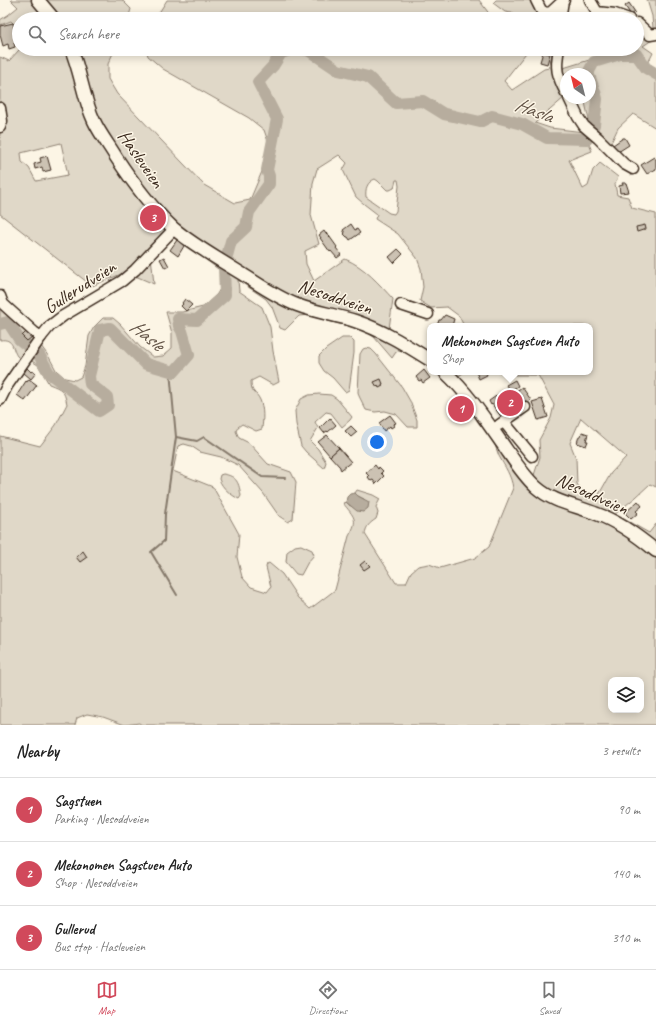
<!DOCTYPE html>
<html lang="en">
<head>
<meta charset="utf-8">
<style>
	:root { --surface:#fff; --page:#f6f6f6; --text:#222; --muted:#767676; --line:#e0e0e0; --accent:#d1495b }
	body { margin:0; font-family:Caveat,sans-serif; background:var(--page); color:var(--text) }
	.controls { position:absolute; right:12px; bottom:12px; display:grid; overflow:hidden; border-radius:8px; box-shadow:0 2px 10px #0003 }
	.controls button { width:36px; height:36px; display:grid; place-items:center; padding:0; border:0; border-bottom:1px solid var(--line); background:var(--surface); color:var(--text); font:20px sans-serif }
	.compass { position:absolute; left:560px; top:68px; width:36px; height:36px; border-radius:50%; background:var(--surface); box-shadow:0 2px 10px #0003; rotate:325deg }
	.you { position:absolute; left:377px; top:442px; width:14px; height:14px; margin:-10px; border:3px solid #fff; border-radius:50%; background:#1a73e8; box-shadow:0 0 0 6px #1a73e833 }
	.badge { display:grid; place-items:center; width:26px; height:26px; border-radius:50%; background:var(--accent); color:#fff; font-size:13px; font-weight:700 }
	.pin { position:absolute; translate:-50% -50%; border:2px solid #fff; box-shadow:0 1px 4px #0006 }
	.popup { position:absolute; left:427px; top:323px; width:166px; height:52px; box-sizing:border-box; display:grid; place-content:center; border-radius:8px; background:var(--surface); filter:drop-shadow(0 1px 3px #0005); font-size:13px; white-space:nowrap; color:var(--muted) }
	.popup b { font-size:15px; color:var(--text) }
	.popup::after { content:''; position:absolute; left:50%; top:100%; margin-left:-8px; border:8px solid transparent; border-top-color:var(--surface) }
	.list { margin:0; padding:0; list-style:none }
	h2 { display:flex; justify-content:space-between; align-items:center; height:52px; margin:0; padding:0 16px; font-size:17px }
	h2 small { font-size:13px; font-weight:400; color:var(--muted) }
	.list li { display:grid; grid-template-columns:26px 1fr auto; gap:12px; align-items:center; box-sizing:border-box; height:64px; padding:0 16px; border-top:1px solid var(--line) }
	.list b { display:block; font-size:15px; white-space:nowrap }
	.list p { margin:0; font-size:13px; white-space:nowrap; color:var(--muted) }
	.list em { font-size:13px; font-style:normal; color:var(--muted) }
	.icon { flex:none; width:22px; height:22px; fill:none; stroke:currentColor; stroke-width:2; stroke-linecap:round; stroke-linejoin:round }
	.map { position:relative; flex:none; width:656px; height:725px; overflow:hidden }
	.search { position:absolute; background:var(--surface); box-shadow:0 2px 10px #0003; left:12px; right:12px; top:12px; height:44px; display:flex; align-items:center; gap:10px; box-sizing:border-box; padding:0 14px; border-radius:22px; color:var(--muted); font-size:15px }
	.sheet { height:244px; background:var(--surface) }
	nav { display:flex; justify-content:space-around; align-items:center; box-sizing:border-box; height:56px; border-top:1px solid var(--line); background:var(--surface); font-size:11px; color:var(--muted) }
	nav a { display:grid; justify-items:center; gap:2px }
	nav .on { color:var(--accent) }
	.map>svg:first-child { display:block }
</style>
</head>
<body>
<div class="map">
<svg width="656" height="725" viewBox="0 0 656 725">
	<rect width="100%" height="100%" fill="#fcf5e5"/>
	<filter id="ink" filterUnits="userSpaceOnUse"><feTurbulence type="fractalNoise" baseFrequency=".025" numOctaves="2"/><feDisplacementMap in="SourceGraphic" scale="8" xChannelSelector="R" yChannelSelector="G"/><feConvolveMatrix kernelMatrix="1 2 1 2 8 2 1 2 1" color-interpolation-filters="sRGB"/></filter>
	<g filter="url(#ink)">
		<g fill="#e0d8c8" stroke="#8e8173" fill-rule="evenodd">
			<polygon points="11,0 122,0 131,9 128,19 19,19 19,39 19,29 11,21 0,25 0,20 8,15 18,7"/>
			<polygon points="167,0 479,0 493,19 155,19"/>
			<polygon points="496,0 533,0 543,16 543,19 522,19 512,13 505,12 493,3"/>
			<path d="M647 0H656V34L652 40 643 46 653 53 648 63 656 68V128L633 114 618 128 609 147 590 125 584 98H590V74H566V78L559 85 565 97 535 123 550 128 584 132 592 151 569 160 583 189 588 186 593 170 600 163 618 177 615 184 617 195 628 197 632 208 656 214V487L650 484 636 497 615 514 649 533 656 524V725H142L139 723 125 725 103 717 87 714 77 718 75 725H0V436L40 446 56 425 67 404C64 390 62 389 49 384L38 365 30 360 22 361C21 359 19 358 17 356 12 349 14 338 0 340V310L7 311 36 339 49 357 56 370 65 378 75 380 81 377 85 366 89 336 94 327 103 318H113L120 324 140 347 153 357 163 356 172 348V333L166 312H182L203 307 217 294 221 287 222 272 176 237 164 235 150 247 154 284 126 272 92 286 0 214V57L9 61 19 50V49H115L108 64V79L117 94 204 185 235 203 250 200 271 150 264 130 249 118 163 69 148 56 146 49H507L508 51 512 52 518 49H529L504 81 512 90 544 69 549 68 552 54 551 49H557L560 69 625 49H637V44L643 40V36L637 34V27L650 30 653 28 652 16ZM61 143 68 175 36 181 29 168 22 162 21 153ZM339 155 347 163 343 170 356 197 364 204 377 214 375 219 398 234 417 258 421 269 423 287 420 301 431 308 447 307 459 316 464 326H590V372H512L515 375H538L554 405 551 418 539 440 540 457 534 475 526 469 459 376 464 372H438L451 385 474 413C476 423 484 428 490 436 495 442 496 449 499 456 505 467 511 475 513 488L489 547 475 558 440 568 429 564 418 566 411 572 406 583H396L365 534C366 526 370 523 376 519L378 513 376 507 380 499 373 495 357 490 355 493 358 496 364 499 350 506 346 502 343 503C354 517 359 519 349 536L335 590 310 609 298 598 282 574 269 563 267 564 266 567 271 587 267 592 251 587 242 577 237 557 239 534 213 487 173 471 178 446 184 444 191 446 200 452 221 457 238 465 263 493 279 516 288 522 293 519 296 482 291 472 268 464 249 443 239 438 236 431 238 427 242 424 256 431 262 429C263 420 264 409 260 400 256 391 251 394 251 381L259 377 273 385 279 382 273 351 270 327 262 307 239 291 238 280 266 299 272 307 280 328 285 330 299 316 309 315 321 319 363 330 374 337 392 358 396 352 402 350 415 356 430 366V354L389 329 393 299C379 284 365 267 345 259L314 281 306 264 305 251 319 244 311 215 313 183 317 169ZM375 179 378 181 387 190H390L394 188 396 180H398L399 186 396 211 394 214 389 213 366 197C365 189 367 182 375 179ZM581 418 626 457 611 473 598 496 585 494 577 484 576 458 570 443ZM611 680H641V710H611Z"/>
			<polygon points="342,338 350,338 354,342 354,353 349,390 345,392 333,378 324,371 319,363 319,356 326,349"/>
			<polygon points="366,348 371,349 376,354 402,387 410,401 417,420 417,427 408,427 396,414 385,411 375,412 366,410 359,396 358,392 360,354 363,349"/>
			<polygon points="319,394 331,395 337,399 352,417 350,420 342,427 331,413 326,412 315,422 318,428 310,441 318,449 326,462 324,468 306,452 301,446 296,424 295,411 301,399 309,395"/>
			<path d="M223 474C237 476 239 483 241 496L239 499C231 495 222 488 219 479L220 475Z"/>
			<polygon points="301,545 312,550 314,555 308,562 301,575 296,574 286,562 287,552 295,546"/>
		</g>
		<polygon fill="#b7ad9e" stroke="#85796b" points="355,493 358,496 369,502 368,508 363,512 357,511 346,502 347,497 350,494"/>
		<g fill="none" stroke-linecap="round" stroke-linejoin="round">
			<g stroke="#85796b" stroke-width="2">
				<polyline points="170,371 176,437 165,514 164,541 151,552 177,595"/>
				<polyline points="176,437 197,441 204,437 262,477 285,478"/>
			</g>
			<g stroke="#b7ad9e" stroke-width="12">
				<polyline points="302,49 308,50 338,70 368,77 396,103 423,101 444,114 454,116 480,122 492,116 522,124 547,138 587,139 594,125 597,99 595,92 590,78"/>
				<polyline points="589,74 588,73 594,62 620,54 636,54 646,68 656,74"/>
				<polyline points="0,324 8,322 19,339 39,355 49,373 99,411 108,405 107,397 90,384 89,376 100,330 110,328 146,364 174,372 189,355 182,331 179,326 178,319 197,320 225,295 224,267 231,241 246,227 249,212 269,184 269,176 267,170 277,119 258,82 273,66 281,53 293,49"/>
			</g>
		</g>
		<g fill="#ccc2b3" stroke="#3b2a1e">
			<polygon points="629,3 635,12 631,15 625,6"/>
			<polygon points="13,23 15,33 14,34 16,42 14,43 15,47 9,49 8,44 3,46 0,35 0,26"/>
			<polygon points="543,52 550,54 547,64 540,62"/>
			<polygon points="623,138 625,138 629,145 618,152 613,145"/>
			<polygon points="47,156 51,170 43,172 42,167 35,169 34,164 41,162 40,158"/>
			<polygon points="654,157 656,160 656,169 647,174 641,165"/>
			<polygon points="622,183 626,183 629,192 620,193 619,186 623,185"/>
			<polygon points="351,224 355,230 357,229 360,233 350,240 348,237 347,237 344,234 345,233 343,230"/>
			<polygon points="645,225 646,229 637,232 636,227"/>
			<polygon points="324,231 326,234 327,233 337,247 336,248 340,253 340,254 341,255 337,258 331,251 330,252 320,238 321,238 319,235"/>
			<polygon points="177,240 184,246 178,256 170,250"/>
			<polygon points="398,249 403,254 394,263 389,257"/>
			<polygon points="164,257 169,266 165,268 160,259"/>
			<polygon points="185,299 192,305 186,311 181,306 183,304 182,303"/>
			<polygon points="445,315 454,319 452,326 437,326 439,320 441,320"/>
			<polygon points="27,331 32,337 27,341 22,336"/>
			<polygon points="27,368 31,372 32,371 36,373 31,379 24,373"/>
			<polygon points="424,370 430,378 423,383 421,380 419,381 416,377"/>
			<polygon points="476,372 486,372 487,375 479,379"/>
			<polygon points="29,379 37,385 25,401 17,395 26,381 27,382"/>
			<polygon points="381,379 383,384 382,384 383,386 379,388 378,386 377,387 374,382"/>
			<polygon points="515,380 518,386 510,391 506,385"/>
			<polygon points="522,387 531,400 502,418 492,404 491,405 489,401 505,390 509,397 511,396 511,395"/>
			<polygon points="542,399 548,417 538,420 532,402"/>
			<polygon points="390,415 396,423 393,424 394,426 391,428 390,426 384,431 379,423"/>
			<polygon points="330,418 336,425 328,432 327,431 324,433 320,428"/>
			<polygon points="351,426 357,432 351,437 345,431"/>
			<polygon points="582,432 588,434 586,441 588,441 586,446 577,443 579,436 581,436"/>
			<polygon points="327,435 339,448 330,456 318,442"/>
			<polygon points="339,448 351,462 342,469 341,470 340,468 340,467 330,456"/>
			<polygon points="375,465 378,469 379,467 383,471 381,473 384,476 376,484 373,480 371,481 368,477 369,476 366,473"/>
			<polygon points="638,501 642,506 636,511 638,513 631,519 625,513"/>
			<polygon points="83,551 87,557 80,562 76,557"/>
			<polygon points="365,561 370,566 364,570 360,565"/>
		</g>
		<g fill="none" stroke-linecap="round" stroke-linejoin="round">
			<g stroke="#3b2a1e" stroke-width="13">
				<g id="minor">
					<polyline points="536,0 541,10 546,13 551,12 564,0"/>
					<polyline points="590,0 597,12 615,14 629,19"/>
					<polyline points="560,19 563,1"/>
					<polyline points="637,23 650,35 656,34"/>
					<path d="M559 49C555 68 557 76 566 93"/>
					<polyline points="569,98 578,117 584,126 598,138 624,164 633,169"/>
					<polyline points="0,108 2,121 0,127"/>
					<polyline points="0,296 3,304 34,332 41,337"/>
					<polyline points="401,305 428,314"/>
					<polyline points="0,400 7,386 41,337 50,326 63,316 122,281 135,270 174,229"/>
					<polyline points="504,422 532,456"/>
					<polyline points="499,425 525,407"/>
				</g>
			</g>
			<g stroke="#3b2a1e" stroke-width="15">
				<g id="major">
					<polyline points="38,0 54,19"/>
					<path d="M71 49C81 72 83 98 94 121 100 134 109 145 116 157 133 183 151 207 173 228 193 245 217 258 239 272 257 283 276 297 297 305 315 312 336 315 355 321 382 330 406 345 430 360"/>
					<path d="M445 372C469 394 487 422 506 449 515 462 524 476 536 487 554 503 575 505 597 514 619 522 638 536 656 551"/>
				</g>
			</g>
			<use href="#minor" stroke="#fcf5e5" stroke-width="10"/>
			<use href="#major" stroke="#fcf5e5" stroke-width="12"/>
		</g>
	</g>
	<g text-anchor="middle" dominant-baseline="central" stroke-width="3" stroke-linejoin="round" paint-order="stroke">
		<g font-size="19" fill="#3b2a1e" stroke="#fcf5e5">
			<text transform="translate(141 159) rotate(55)">Hasleveien</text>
			<text transform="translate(80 287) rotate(-33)">Gullerudveien</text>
			<text transform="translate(335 297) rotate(18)">Nesoddveien</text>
			<text transform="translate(592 494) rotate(24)">Nesoddveien</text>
		</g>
		<g font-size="20" font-style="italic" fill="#605144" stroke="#fcf5e5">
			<text transform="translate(534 110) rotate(21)">Hasla</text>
			<text transform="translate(147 335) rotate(39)">Hasle</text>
		</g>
	</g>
</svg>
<div class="controls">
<button><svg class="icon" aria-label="layers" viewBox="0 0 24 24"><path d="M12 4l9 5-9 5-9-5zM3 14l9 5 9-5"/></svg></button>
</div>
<svg class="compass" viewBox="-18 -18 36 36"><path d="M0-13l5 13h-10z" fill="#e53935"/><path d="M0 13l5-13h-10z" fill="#767676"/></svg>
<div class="you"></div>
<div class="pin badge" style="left:461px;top:409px">1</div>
<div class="pin badge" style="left:510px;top:403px">2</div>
<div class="popup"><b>Mekonomen Sagstuen Auto</b>Shop</div>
<div class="pin badge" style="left:153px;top:218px">3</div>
<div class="search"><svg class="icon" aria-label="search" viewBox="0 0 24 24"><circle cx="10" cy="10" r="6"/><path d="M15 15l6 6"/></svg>Search here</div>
</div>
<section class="sheet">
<h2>Nearby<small>3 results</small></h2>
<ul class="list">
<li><span class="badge">1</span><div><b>Sagstuen</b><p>Parking · Nesoddveien</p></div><em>90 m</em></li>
<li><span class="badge">2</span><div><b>Mekonomen Sagstuen Auto</b><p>Shop · Nesoddveien</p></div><em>140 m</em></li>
<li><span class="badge">3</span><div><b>Gullerud</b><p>Bus stop · Hasleveien</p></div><em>310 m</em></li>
</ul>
</section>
<nav>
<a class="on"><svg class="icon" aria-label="map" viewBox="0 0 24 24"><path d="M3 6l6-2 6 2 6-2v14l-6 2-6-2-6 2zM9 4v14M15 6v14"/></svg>Map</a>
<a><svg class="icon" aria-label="directions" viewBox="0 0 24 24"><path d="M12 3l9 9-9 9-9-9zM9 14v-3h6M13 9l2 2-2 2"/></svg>Directions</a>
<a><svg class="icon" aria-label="saved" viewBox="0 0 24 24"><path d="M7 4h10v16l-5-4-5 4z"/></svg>Saved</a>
</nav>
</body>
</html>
